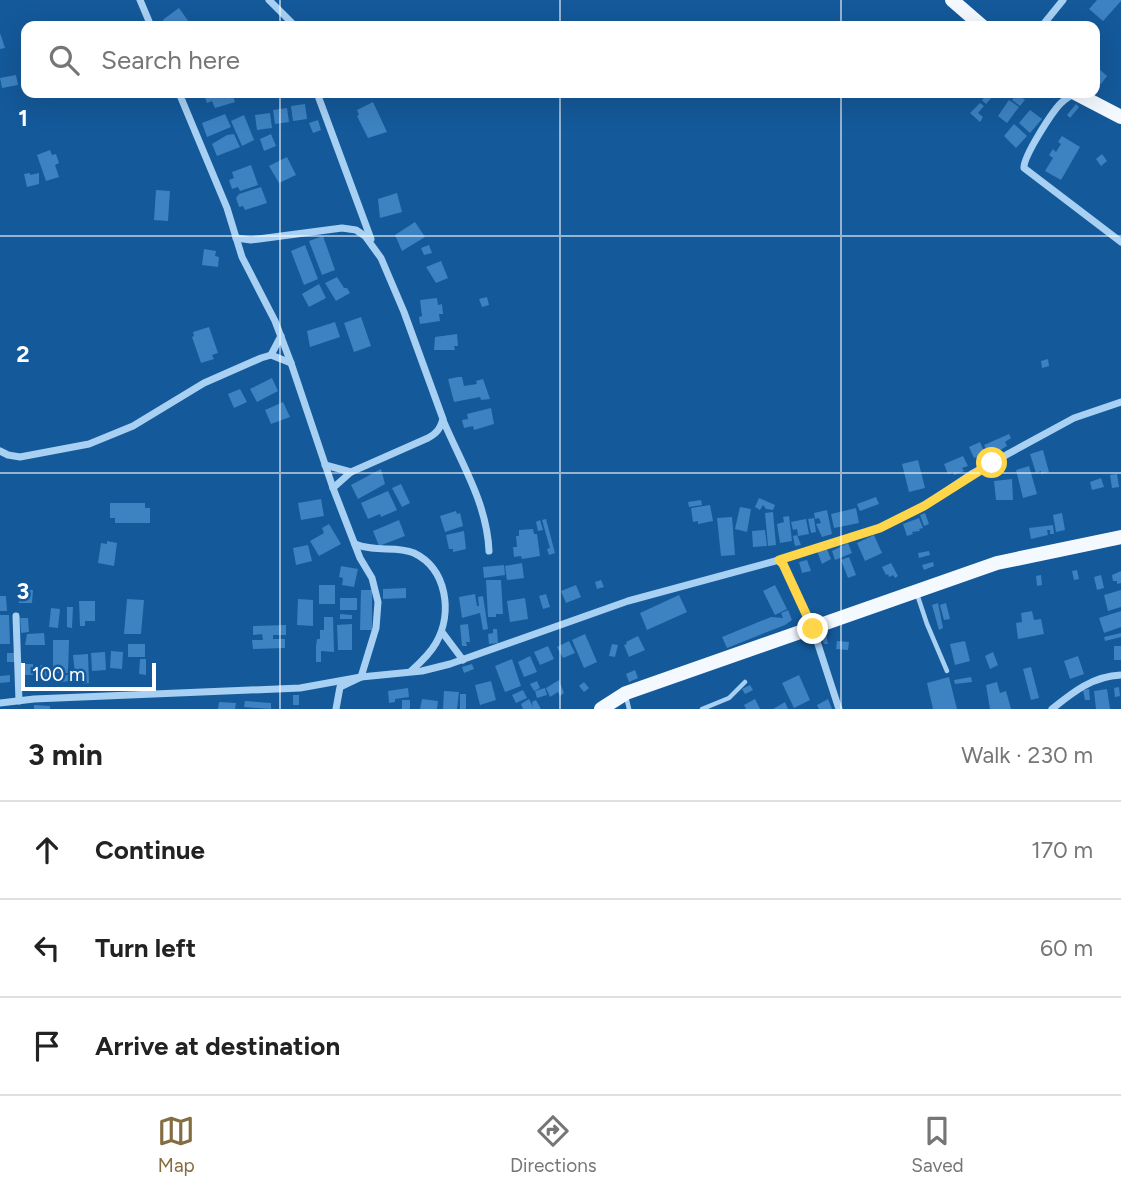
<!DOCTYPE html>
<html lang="en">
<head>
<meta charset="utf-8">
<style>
	:root { --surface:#fff; --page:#f6f6f6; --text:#222; --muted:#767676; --line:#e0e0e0; --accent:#856d42 }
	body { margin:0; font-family:Figtree,sans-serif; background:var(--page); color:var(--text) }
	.scale { position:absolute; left:21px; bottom:18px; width:135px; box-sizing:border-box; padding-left:7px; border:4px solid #fff; border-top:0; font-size:19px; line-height:24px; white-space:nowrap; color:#fff; -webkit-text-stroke:5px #14599a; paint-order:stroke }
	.stop { position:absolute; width:21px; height:21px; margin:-16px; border:5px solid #ffd54a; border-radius:50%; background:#fff }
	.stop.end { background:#ffd54a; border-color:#fff; box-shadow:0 2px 7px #0008 }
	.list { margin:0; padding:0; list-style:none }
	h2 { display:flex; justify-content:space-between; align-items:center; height:91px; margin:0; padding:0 28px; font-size:30px }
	h2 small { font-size:23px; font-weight:400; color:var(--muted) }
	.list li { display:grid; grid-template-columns:46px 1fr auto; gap:21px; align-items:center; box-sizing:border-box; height:98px; padding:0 28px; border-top:2px solid var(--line) }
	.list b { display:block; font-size:26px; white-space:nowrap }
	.list em { font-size:23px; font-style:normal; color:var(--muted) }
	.icon { flex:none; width:38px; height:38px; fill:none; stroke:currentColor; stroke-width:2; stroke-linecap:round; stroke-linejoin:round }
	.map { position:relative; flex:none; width:1121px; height:709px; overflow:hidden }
	.search { position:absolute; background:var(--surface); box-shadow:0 7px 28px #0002; left:21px; right:21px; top:21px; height:77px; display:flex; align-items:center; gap:18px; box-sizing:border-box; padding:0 24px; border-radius:14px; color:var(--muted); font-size:26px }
	.sheet { height:385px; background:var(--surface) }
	nav { display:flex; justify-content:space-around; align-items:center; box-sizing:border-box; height:98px; border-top:2px solid var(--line); background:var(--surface); font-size:19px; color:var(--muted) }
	nav a { display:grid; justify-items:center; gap:4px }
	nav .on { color:var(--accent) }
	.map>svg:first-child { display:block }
</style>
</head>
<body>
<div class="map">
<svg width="1121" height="709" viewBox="0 0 1121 709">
	<rect width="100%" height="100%" fill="#14599a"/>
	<g fill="#3d82c1">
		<polygon points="1097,0 1121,0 1121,1 1103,21 1089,9"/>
		<polygon points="179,8 191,25 164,26 162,23 164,19"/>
		<polygon points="0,33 5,48 0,49"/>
		<polygon points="1098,68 1107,76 1101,84 1097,81 1095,85 1095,73"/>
		<polygon points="16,75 18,85 2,88 0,78"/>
		<polygon points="208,93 232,93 235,102 215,108 212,101 207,103 204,95"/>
		<polygon points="987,94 992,97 986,104 982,100"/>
		<polygon points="1017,94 1025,100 1020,106 1012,100"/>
		<polygon points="1009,100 1019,107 1007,123 998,116"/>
		<polygon points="373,102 387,132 368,138 357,116 359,115 357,110"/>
		<polygon points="980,103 984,106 978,113 983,117 980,122 970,113"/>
		<polygon points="305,104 307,119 293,121 291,106"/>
		<polygon points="1076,104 1079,107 1070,118 1067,115"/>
		<polygon points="287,108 289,122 275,124 273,110"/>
		<polygon points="1030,110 1042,119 1030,133 1019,123"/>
		<polygon points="270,113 272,128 257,130 255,115"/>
		<polygon points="225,114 231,127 207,137 202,123"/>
		<polygon points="244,115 254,140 242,146 231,121"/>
		<polygon points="318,120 321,130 313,133 309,123"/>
		<polygon points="1014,124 1027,136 1016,148 1004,136"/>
		<polygon points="234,134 240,147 217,156 212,144 227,135"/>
		<polygon points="271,134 276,146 264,151 260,139"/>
		<polygon points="1062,136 1080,147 1061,180 1045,171 1053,158 1049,155 1053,149 1056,152 1061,144 1058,142"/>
		<polygon points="50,150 52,155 56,154 59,163 55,165 59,177 46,181 37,155"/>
		<polygon points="1102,154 1107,161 1101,166 1096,159"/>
		<polygon points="287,157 296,175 279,183 269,166"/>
		<polygon points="251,165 258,185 240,191 238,187 232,189 229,180 234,178 232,172"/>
		<polygon points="30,173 30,175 39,173 39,184 27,187 24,174"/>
		<polygon points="261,187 267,203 245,210 243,206 239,207 236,198 239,194"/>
		<polygon points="156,190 170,191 168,221 154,220"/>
		<polygon points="397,193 402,212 380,218 378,199"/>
		<polygon points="415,222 425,237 402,251 395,235"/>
		<polygon points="323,236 335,270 322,275 309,241"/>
		<polygon points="305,245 318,279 304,285 291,251"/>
		<polygon points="429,245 432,253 424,255 421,248"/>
		<polygon points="204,249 216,251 215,256 219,257 218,267 202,265"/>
		<polygon points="441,261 448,278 436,283 426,267"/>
		<polygon points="337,277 344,288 347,288 350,293 336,301 325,283"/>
		<polygon points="319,284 326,298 309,307 302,294"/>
		<polygon points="487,297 489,305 482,307 479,299"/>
		<polygon points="437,298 438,305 442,304 443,314 439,314 440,321 420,324 419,317 422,316 420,300"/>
		<polygon points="361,317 371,346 354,352 344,323"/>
		<polygon points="335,322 340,337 310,347 307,331"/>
		<polygon points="209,327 218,353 212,355 214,359 201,363 192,337 194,336 193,332"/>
		<polygon points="457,334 458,346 454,346 455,350 434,350 435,337"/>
		<polygon points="1048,359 1049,366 1042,368 1041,361"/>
		<polygon points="458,377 462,377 464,386 477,384 476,381 483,379 490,399 481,400 480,397 454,402 448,379"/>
		<polygon points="272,378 278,391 257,402 250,389"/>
		<polygon points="240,389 247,402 234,408 228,394"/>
		<polygon points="283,402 290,417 271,424 265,410"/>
		<polygon points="491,408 494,424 474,430 473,426 464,428 462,420 468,419 467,414"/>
		<polygon points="1009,434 1011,438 1005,442 1007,446 990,456 984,445"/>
		<polygon points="980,442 985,454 974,458 969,447"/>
		<polygon points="1043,450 1049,472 1041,474 1041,471 1036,473 1030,454"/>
		<polygon points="963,456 968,466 962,468 964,471 954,475 953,472 948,474 944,464"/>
		<polygon points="918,460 925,488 909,492 902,464"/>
		<polygon points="1029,466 1037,494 1023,498 1016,470"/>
		<polygon points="381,469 385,484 358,499 351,485"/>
		<polygon points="1117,474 1119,487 1112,488 1110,475"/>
		<polygon points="1101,478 1104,487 1092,490 1090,482"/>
		<polygon points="1012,479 1013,500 996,500 994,481"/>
		<polygon points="401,484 410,503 402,507 392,488"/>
		<polygon points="388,491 397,510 381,517 380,514 368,519 361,503"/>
		<polygon points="876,497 879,504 860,511 857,504"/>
		<polygon points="759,498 775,505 773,510 766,509 763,505 760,510 755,507"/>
		<polygon points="321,499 324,516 301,520 298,503"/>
		<polygon points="701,500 702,505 689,507 688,502"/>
		<polygon points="110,503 145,503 145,508 150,508 150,523 115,523 115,518 110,518"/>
		<polygon points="710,505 713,521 698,524 698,521 693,522 691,508"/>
		<polygon points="740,507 751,509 747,532 735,529"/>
		<polygon points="856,508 859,523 834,528 831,514"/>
		<polygon points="827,510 832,534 822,537 816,524 821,523 819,518 815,519 814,513"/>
		<polygon points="456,511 457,514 460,513 463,526 445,532 440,516"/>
		<polygon points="773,512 776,545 768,546 765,513"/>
		<polygon points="925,513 929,524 924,526 920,515"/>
		<polygon points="1062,513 1065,530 1056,532 1053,515"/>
		<polygon points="789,516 792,541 780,543 777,524 784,522 783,517"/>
		<polygon points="732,517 735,555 721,556 717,518"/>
		<polygon points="814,518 816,532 811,533 808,519"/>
		<polygon points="919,518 923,528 919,529 920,531 912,532 913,534 907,536 903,524"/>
		<polygon points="546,519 555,553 549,555 547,549 550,548 542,520"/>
		<polygon points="806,519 809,534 798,536 797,529 793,530 791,522"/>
		<polygon points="399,520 405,536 379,546 373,531"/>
		<polygon points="540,520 543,530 538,531 536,522"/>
		<polygon points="329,524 341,544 319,556 310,541 324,533 322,528"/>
		<polygon points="1053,525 1054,534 1050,534 1050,530 1047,530 1048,535 1031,539 1029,528"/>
		<polygon points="533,529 534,534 537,534 540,556 522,559 521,556 514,557 513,547 517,547 516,536 519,536 519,530"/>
		<polygon points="765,530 767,546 753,547 752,531"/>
		<polygon points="464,531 466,549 453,552 453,549 449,549 446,535"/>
		<polygon points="797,535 801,545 795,546 793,536"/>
		<polygon points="874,535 882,553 865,561 857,543"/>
		<polygon points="107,541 117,543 114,566 98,563 101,543 107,544"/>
		<polygon points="848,543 852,553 835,560 832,551"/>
		<polygon points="308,545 312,561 296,565 293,548"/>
		<polygon points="826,547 831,559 822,564 817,551"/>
		<polygon points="929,551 930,555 919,558 918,553"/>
		<polygon points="849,557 856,575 848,578 841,560"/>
		<polygon points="807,560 811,571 802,573 799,562"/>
		<polygon points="933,562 934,566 924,570 922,565"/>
		<polygon points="522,563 524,578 507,580 505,566"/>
		<polygon points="891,563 898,576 895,578 893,575 889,577 888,574 886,575 882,567"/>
		<polygon points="504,565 505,575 484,578 483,567"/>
		<polygon points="341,566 358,569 354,587 342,585 343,578 339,577"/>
		<polygon points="1077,570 1079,579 1074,580 1072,571"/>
		<polygon points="1121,571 1121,583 1117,584 1117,581 1113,581 1112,575"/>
		<polygon points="1041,575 1042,585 1037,586 1036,576"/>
		<polygon points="1101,575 1104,588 1097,590 1094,577"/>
		<polygon points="486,580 501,580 503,614 496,614 496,617 488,617"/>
		<polygon points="601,580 604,587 597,589 595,582"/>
		<rect x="319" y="585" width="16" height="19"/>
		<polygon points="576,585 581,597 566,603 561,591"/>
		<polygon points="775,585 787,609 775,615 763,591"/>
		<polygon points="406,588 406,598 383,599 383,589"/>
		<polygon points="19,589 33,590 32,603 19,603"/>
		<polygon points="361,590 372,590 372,630 360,630"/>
		<polygon points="1121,590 1121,607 1108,611 1104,595"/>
		<polygon points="475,594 477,606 479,606 478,597 483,596 488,629 483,630 480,613 462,618 459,597"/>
		<polygon points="546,594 550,607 543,609 539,596"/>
		<polygon points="679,595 687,612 647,630 640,613"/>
		<polygon points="0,596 6,596 7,611 0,611"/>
		<rect x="340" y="598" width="17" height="12"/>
		<polygon points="525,598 528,619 510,622 507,601"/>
		<polygon points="127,599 144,600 141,634 124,634"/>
		<polygon points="298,599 313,600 313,626 297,625"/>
		<polygon points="79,601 95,601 95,621 85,621 85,626 80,626"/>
		<polygon points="938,603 943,628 939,630 932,605"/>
		<polygon points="946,603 950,619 944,620 940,605"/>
		<polygon points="67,607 73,607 72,628 67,627"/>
		<polygon points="51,608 60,609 58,628 49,627"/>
		<polygon points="788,610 792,620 785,625 727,648 722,637 771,617 783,618 781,613"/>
		<polygon points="1032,611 1034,620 1041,619 1044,634 1018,639 1016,623 1022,622 1021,613"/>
		<polygon points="1121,611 1121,627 1104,633 1099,618"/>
		<polygon points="340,614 352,615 352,619 340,619"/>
		<polygon points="0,615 9,615 10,644 0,644"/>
		<polygon points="324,617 333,617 334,652 321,651 321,662 316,662 316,646 317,639 320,639 320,630 324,630"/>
		<polygon points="20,618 28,618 29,632 21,633"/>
		<polygon points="352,624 352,650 338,650 337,625"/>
		<polygon points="468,624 470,642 466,642 467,646 462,646 460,625"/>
		<polygon points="286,625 286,635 273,635 273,639 285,639 285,648 253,649 252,640 263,640 262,634 253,635 253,626"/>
		<polygon points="493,629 497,629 498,643 489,644 488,634 493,633"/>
		<polygon points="44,633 45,645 25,645 27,634"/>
		<polygon points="1121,633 1121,637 1105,641 1104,637"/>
		<polygon points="585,634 597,662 584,668 572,640"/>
		<polygon points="826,634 828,644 824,644 820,635"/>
		<polygon points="638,636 645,650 629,657 624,645 627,644 626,642"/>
		<polygon points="53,640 69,640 68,673 53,673"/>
		<polygon points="569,641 575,653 563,658 557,647"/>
		<polygon points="837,641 849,642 848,650 836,649"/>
		<polygon points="965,641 970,661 955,665 950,644"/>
		<rect x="128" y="644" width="17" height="13"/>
		<polygon points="612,644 618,645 615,657 609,656"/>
		<polygon points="548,646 554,659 540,665 534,652"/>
		<rect x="1114" y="646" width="7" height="14"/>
		<polygon points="111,651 123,652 122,669 110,668"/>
		<polygon points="105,652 106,670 92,671 91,653"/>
		<polygon points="993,652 998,665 990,669 985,656"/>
		<rect x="7" y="653" width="8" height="9"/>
		<polygon points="88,654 89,683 83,684 83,673 75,674 73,655"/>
		<polygon points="530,656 537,672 524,677 518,662"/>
		<polygon points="1078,656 1084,674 1070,679 1064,661"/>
		<polygon points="140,659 146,659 146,675 139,674"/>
		<polygon points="512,659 521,686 505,692 495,666"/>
		<polygon points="23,664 33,664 33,675 24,675"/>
		<polygon points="472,664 474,669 464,673 462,667"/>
		<polygon points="46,665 47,680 35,680 35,666"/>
		<polygon points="1031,667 1039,698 1031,700 1023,669"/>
		<polygon points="635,670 638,678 629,682 626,674"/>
		<polygon points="10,675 10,682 0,683 0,676"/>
		<polygon points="62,675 69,675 69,681 62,682"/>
		<polygon points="799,675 810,700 794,708 782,683"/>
		<polygon points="949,677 957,709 933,709 927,683"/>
		<polygon points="971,677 972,682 955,684 954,680"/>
		<polygon points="559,680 564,693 560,696 558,692 550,697 546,688"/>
		<polygon points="491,681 496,700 480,705 475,685"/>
		<polygon points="537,681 540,688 534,691 530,684"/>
		<polygon points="584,682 589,688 584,692 579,686"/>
		<polygon points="997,682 1000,693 1006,691 1011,709 990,709 986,685"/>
		<polygon points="750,685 753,690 745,694 742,689"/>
		<polygon points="1119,687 1120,696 1115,697 1114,688"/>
		<polygon points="408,688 409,697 395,699 395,702 389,703 388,691"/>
		<polygon points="545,688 547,695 537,698 535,691"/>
		<polygon points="1089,689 1090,700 1085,700 1083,690"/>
		<polygon points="1107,689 1110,709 1096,709 1094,691"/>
		<polygon points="523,690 527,698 516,703 512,695"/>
		<polygon points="444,691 459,692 457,709 443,709"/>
		<rect x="460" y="694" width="6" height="15"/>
		<rect x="293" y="695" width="6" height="10"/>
		<polygon points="422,699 438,701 437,709 420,709"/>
		<polygon points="529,699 533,707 532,702 536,700 541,709 523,709 521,704"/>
		<polygon points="755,699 760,709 746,709 744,705"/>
		<polygon points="828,699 832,709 819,709 817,705"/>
		<rect x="402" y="700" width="8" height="9"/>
		<polygon points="245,701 271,703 271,709 244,707"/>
		<polygon points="219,702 236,703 235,709 218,709"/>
		<polygon points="785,702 788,709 773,709"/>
		<polygon points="34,705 50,706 50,709 34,709"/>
	</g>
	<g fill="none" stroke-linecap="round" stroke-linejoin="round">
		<g stroke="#a8d0f3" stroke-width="4.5">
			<polyline points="917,594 927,624 947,671"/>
			<polyline points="626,696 629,709"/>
			<polyline points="702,709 729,698 745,682"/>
		</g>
		<g stroke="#a8d0f3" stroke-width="7">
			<polyline points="140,0 151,26"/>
			<polyline points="269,0 295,26"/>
			<polyline points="1042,26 1063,0"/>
			<polyline points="179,93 227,208 242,257 275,321 291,363 333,488 360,558 372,578 378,602 376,628 361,677 340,687 336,709"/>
			<polyline points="317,93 371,239"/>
			<path d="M1075 93C1070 96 1065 99 1061 103 1052 112 1023 157 1024 168L1121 242"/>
			<path d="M236 238 251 240 342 228 356 230 365 236 381 258 404 312 443 419C440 429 437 433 428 438L351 472 333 488"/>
			<polyline points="271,355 281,336"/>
			<path d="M443 420C461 463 487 503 489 551"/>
			<polyline points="0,451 8,455 20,457 89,444 133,426 204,383 261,358 271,355 291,363"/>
			<polyline points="325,465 351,472"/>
			<path d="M355 544C377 553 395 545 414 553 447 569 453 613 436 643 430 654 420 663 411 671"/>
			<polyline points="779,560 783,564 813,629 839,709"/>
			<polyline points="16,616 19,701"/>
			<polyline points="442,632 463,660"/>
			<polyline points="0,703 34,699 300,688 361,677 422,671 450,664 628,601 779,560 880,528 924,506 973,473 1074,418 1121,402"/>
			<path d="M1052 709C1073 692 1093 676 1121 675"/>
		</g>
		<g stroke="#f4f9ff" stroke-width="14">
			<polyline points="952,0 982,26"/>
			<polyline points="1075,93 1121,117"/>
			<polyline points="601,709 626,693 997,563 1121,537"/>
		</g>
	</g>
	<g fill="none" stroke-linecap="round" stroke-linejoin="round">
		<polyline stroke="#ffd54a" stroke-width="9" points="813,629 783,564 779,560 880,528 924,506 992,463"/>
	</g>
	<path fill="none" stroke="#fff" stroke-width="2" stroke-opacity="0.55" d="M280 0V26M560 0V26M841 0V26M280 93V709M560 93V709M841 93V709M0 236H1121M0 473H1121"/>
	<g font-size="23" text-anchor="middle" font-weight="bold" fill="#fff" stroke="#14599a" stroke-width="5" stroke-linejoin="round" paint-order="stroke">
		<text x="23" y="126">1</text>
		<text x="23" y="362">2</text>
		<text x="23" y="599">3</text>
	</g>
</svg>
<div class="scale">100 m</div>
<div class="stop" style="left:992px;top:463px"></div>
<div class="stop end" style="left:813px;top:629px"></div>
<div class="search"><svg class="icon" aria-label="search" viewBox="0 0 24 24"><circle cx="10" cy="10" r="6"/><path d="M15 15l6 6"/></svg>Search here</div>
</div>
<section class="sheet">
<h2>3 min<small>Walk · 230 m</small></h2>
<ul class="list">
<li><svg class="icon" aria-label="ahead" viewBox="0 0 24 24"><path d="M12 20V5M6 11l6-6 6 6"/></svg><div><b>Continue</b></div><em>170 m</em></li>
<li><svg class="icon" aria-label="left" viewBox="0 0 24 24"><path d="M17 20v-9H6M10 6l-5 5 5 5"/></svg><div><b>Turn left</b></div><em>60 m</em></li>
<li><svg class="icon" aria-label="arrive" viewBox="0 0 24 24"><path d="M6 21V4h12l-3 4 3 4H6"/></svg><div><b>Arrive at destination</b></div></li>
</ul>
</section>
<nav>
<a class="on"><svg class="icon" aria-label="map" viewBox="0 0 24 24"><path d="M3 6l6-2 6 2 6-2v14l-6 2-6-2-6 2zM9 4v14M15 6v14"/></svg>Map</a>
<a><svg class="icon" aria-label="directions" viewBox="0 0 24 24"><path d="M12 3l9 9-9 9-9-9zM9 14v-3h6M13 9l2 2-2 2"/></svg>Directions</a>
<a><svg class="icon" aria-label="saved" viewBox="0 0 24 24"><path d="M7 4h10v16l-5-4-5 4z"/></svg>Saved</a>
</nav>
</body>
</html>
